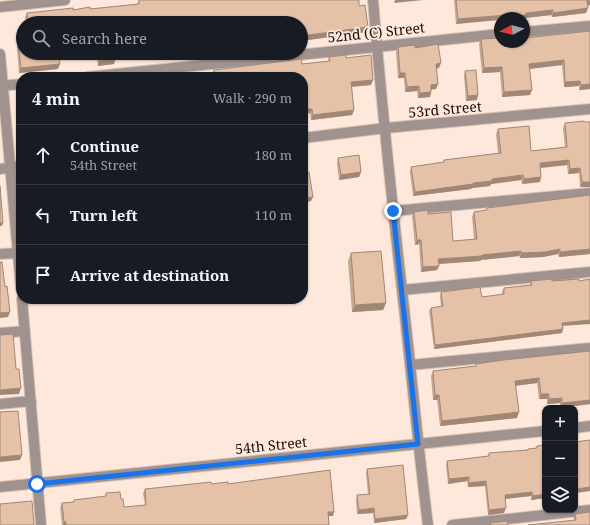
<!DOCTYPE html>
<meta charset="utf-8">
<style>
:root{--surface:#171b24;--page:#20242c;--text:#f1f3f6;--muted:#9ea1a6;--line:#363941}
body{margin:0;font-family:"Noto Serif",serif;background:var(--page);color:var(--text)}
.controls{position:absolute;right:12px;bottom:12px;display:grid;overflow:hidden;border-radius:8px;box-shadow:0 1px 3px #0004}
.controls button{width:36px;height:36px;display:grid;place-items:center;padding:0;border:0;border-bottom:1px solid var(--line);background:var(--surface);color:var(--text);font:20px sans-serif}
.compass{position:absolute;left:494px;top:12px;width:36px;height:36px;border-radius:50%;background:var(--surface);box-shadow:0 1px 3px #0004;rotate:263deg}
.stop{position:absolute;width:12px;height:12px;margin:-9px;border:3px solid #1a73e8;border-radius:50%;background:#fff}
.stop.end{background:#1a73e8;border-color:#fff;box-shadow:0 1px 4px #0008}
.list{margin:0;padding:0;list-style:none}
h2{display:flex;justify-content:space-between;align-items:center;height:52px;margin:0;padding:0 16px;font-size:17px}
h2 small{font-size:13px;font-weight:400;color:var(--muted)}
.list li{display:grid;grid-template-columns:26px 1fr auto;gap:12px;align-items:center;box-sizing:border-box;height:60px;padding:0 16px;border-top:1px solid var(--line)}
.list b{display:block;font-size:15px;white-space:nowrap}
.list p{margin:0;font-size:13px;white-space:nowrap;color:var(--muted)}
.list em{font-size:13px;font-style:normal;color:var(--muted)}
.icon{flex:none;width:22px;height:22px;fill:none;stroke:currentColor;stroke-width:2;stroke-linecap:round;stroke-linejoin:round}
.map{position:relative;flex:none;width:590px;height:525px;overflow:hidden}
.search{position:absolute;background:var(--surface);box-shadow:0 1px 3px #0004;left:16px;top:16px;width:292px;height:44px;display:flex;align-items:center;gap:10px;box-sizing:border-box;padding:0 14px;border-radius:22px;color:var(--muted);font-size:15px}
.panel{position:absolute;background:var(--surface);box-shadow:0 1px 3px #0004;left:16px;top:72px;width:292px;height:232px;border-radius:16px}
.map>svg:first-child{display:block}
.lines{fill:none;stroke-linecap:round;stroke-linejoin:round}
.minor-casing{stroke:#d8c5ba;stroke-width:12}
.minor{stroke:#9f928f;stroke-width:10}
.wall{fill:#c5a690}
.shaded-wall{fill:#a08776}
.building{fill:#e5c1a8;stroke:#a08776}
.route{stroke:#1a73e8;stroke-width:5}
.labels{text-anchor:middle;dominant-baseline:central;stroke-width:3.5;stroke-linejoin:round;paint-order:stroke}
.street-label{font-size:14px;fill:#180f0a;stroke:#fde8db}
</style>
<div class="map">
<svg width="590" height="525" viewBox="0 0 590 525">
<rect width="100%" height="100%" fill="#fde8db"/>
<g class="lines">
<g class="minor-casing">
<path id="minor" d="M 373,0 C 381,97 391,193 402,290 C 411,368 418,447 428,525
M 0,7 L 65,0
M 524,32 L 590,26
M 0,54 L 21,288
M 87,77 L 500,34
M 0,86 L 21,84
M 303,138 L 386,128 L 590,109
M 0,169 L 21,166
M 393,211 L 590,193
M 0,254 L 18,253
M 402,290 L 590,272
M 22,299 L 41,525
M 0,333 L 25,331
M 410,365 L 590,348
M 0,404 L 31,401
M 575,428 L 590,426
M 0,487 L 545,431
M 452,525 L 590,510"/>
</g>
<use href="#minor" class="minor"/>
</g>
<path class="wall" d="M 139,0 L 359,6 L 366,32 L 301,41 L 301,23 L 26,23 L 25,17 L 27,13 L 90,9 L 137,4 Z
M 454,0 L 590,0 L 590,5 L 587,6 L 588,8 L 586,13 L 552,17 L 551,15 L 525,18 L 524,20 L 524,18 L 500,18 L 456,24 Z
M 590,31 L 590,89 L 579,90 L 579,86 L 564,87 L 562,65 L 530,69 L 530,95 L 502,97 L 500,72 L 482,73 L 479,44 L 481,39 L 500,42 Z
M 18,43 L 58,69 L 19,73 L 17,48 Z
M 398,47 L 415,48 L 439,68 L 436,69 L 438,84 L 436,89 L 431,89 L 431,92 L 430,97 L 418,98 L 417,91 L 405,92 L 404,78 L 398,78 L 396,52 Z
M 96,53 L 127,53 L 126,58 L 115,59 L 114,64 L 98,66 Z
M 329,57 L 346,58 L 371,85 L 351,87 L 354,110 L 352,115 L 311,120 L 310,113 L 303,114 L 303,77 L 212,77 L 212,74 L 214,70 L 302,64 L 328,61 Z
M 465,71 L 477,100 L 466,101 L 464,76 Z
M 565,123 L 590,187 L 580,187 L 579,173 L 568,174 L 567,165 L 541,168 L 540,182 L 522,184 L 521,180 L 491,184 L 490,186 L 472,188 L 471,189 L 413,196 L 410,172 L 411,167 L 443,162 L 444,160 L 498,153 L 496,134 L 498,129 L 531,151 L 565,147 L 563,128 Z
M 338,158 L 361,172 L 359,177 L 339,180 L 337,163 Z
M 590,195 L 590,254 L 559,257 L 558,254 L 543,257 L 520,258 L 519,256 L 481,260 L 480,261 L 439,264 L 439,266 L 437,270 L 421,272 L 419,244 L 415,245 L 412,216 L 414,212 L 428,214 L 453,241 L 474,239 L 472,217 L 474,212 L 486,210 L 487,208 Z
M 351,253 L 386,303 L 383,310 L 352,312 L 348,261 Z
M 531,281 L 563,326 L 563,329 L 562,333 L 434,349 L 429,311 L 431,308 L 441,307 L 440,296 L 441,292 L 482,297 L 503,295 L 502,292 L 504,288 L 530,285 Z
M 590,351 L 590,404 L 560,408 L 560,403 L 547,404 L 547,399 L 539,399 L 537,383 L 515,386 L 517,418 L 440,426 L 437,400 L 433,400 L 431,376 L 433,371 L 475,367 L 476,364 Z
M 537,446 L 545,498 L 531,500 L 531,496 L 505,499 L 504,513 L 488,515 L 485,486 L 468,487 L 467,481 L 448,484 L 446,465 L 447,461 L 488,456 L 489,453 L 527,450 L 528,449 L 536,448 Z
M 367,469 L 408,515 L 406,519 L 374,523 L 373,513 L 357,514 L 356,500 L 357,495 L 368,494 L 366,473 Z
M 211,484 L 228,484 L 333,516 L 329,516 L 329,525 L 62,525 L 60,507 L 62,503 L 73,502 L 74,500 L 105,497 L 106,493 L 121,499 L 124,507 L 145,505 L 143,493 L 145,489 Z
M 575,514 L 590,525 L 574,520 L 573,518 Z"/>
<path class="shaded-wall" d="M 395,0 L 423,0 L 394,3 Z
M 587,1 L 590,1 L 590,5 L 585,6 Z
M 588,8 L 586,13 L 552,17 L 553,13 Z
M 553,10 L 551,15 L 525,18 L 524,20 L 524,18 L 519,18 L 520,16 L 526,13 Z
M 507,15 L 506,18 L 500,18 L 500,20 L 456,24 L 458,19 Z
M 152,19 L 151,23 L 129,23 Z
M 368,27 L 366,32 L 301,41 L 301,36 Z
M 127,53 L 126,58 L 113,59 L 115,54 Z
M 157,53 L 172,53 L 156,55 Z
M 115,60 L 114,64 L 98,66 L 99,61 Z
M 564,60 L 562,65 L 528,69 L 529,64 Z
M 441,63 L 439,68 L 434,69 L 436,64 Z
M 60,64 L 58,69 L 19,73 L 21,68 Z
M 502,67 L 500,72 L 482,73 L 484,68 Z
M 400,73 L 405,73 L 404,78 L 398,78 Z
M 373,80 L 371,85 L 349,87 L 351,82 Z
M 580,81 L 579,86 L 564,87 L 565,82 Z
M 438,84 L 436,89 L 429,90 L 431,85 Z
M 590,84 L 590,89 L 579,90 L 581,85 Z
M 419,86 L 417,91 L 405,92 L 407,87 Z
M 532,90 L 530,95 L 502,97 L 504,92 Z
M 431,92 L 430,97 L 418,98 L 420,93 Z
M 478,95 L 477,100 L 466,101 L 468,96 Z
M 303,109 L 312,109 L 310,113 L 303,114 Z
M 354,110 L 352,115 L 311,120 L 313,115 Z
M 569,160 L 567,165 L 538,168 L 540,163 Z
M 580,168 L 579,173 L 568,174 L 570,169 Z
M 361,172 L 359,177 L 339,180 L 341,175 Z
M 523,175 L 521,180 L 491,184 L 490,186 L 472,188 L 471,189 L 413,196 L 415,192 L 473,183 L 492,179 Z
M 541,177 L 540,182 L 522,184 L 524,179 Z
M 582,182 L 590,182 L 590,187 L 580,187 Z
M 313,197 L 311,201 L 303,203 L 303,198 Z
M 0,223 L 3,223 L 2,226 L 0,226 Z
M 417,240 L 421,240 L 419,244 L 415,245 Z
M 560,249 L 558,254 L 543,257 L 520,258 L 521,253 Z
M 590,249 L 590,254 L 559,257 L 560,252 Z
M 521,251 L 519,256 L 481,260 L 480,261 L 437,264 L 438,259 Z
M 439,266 L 437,270 L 421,272 L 423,267 Z
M 386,303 L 383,310 L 352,312 L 355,305 Z
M 10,312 L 8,317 L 0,318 L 0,313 Z
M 590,320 L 590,324 L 561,326 L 562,323 Z
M 563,329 L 562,333 L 434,349 L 435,345 Z
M 539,378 L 537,383 L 513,386 L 515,381 Z
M 21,388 L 19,394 L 0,395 L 0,390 Z
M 541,394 L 549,394 L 547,399 L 539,399 Z
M 435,395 L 439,395 L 437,400 L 433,400 Z
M 562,398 L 560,403 L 547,404 L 549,399 Z
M 590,400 L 590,404 L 560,408 L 562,403 Z
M 519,412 L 517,418 L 440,426 L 442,421 Z
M 22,455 L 20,460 L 0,462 L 0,457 Z
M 469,477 L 467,481 L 448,484 L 449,479 Z
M 486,481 L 485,486 L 468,487 L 469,483 Z
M 590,487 L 590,491 L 576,493 L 577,489 Z
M 532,492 L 531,496 L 503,499 L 505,495 Z
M 578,493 L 576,498 L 575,498 L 575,494 Z
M 545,494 L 545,498 L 531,500 L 533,496 Z
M 374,508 L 373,513 L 357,514 L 359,510 Z
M 506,508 L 504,513 L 488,515 L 489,510 Z
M 328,512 L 334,512 L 333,516 L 327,516 Z
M 408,515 L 406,519 L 374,523 L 375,519 Z
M 64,522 L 66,522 L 65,525 L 63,525 Z"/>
<path class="building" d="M 139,0 L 359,0 L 359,6 L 365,5 L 368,27 L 301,36 L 301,23 L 153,23 L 152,19 L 129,23 L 28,23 L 27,13 L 73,8 L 73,10 L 90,7 L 90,9 L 139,4 Z
M 456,0 L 590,0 L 590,1 L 587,1 L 588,8 L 553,13 L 553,10 L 526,13 L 526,15 L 520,16 L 520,18 L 507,18 L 507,15 L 458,19 Z
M 590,31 L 590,84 L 581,85 L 580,81 L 565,82 L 564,60 L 529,64 L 532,90 L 504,92 L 502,67 L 484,68 L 481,39 L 500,38 L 500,42 L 524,42 L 524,38 Z
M 18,43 L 23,43 L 23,53 L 58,53 L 60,64 L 21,68 Z
M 438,44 L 441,63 L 436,64 L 438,84 L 431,85 L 431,92 L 420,93 L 419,86 L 407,87 L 405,73 L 400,73 L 398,47 L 415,45 L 415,48 Z
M 99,53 L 126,53 L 115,54 L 115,60 L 99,61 Z
M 346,55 L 346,58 L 371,55 L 373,80 L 351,82 L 354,110 L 313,115 L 312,109 L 303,109 L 303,77 L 214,77 L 214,70 L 301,59 L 302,64 L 330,61 L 329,57 Z
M 476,70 L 478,95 L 468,96 L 465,71 Z
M 179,73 L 179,77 L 143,77 L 143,76 Z
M 584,121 L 585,122 L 590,122 L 590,182 L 582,182 L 580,168 L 570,169 L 569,160 L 540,163 L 541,177 L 524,179 L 523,175 L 492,179 L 492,181 L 473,183 L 473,184 L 415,192 L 411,167 L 444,162 L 444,160 L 501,153 L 498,129 L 529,126 L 531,151 L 567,147 L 565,123 Z
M 359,155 L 361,172 L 341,175 L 338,158 Z
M 303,172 L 309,172 L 313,197 L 303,198 Z
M 0,186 L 3,223 L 0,223 Z
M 590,195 L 590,249 L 560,252 L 560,249 L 545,252 L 521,253 L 521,251 L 482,255 L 482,256 L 438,259 L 439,266 L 423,267 L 421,240 L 417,240 L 414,212 L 428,210 L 428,214 L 451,212 L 453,241 L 477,239 L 474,212 L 487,210 L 487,208 Z
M 381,251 L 386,303 L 355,305 L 351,253 Z
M 0,262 L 2,262 L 5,287 L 7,286 L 10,312 L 0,313 Z
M 552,279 L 552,281 L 579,279 L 579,281 L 590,279 L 590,320 L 562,323 L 563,329 L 435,345 L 431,308 L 443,306 L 441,292 L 480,287 L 482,297 L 504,294 L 504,288 L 532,285 L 531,281 Z
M 13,334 L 16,369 L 19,369 L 21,388 L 0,390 L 0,335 Z
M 590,351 L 590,400 L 562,403 L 562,398 L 549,399 L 549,394 L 541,394 L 539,378 L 515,381 L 519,412 L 442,421 L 439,395 L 435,395 L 433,371 L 476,366 L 476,364 L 503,360 Z
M 18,411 L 22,455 L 0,457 L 0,412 Z
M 590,440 L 590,487 L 577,489 L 578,493 L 575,494 L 575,442 Z
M 545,445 L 545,494 L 533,496 L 532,492 L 505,495 L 506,508 L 489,510 L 486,481 L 469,483 L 469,477 L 449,479 L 447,461 L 489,456 L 489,453 L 528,450 L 528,449 L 537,448 L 537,446 Z
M 403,465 L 408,515 L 375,519 L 374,508 L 359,510 L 357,495 L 370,494 L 367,469 Z
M 330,470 L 334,512 L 328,512 L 329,525 L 66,525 L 66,522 L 64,522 L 62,503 L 74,502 L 74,500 L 106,496 L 106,493 L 120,492 L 121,499 L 123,499 L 124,507 L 146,505 L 145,489 L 211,482 L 211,484 L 228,482 L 228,484 Z
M 32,501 L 34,525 L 0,525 L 0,504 Z
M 590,512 L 590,525 L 528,525 L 576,520 L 575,514 Z
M 507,521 L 508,525 L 490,525 L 491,523 Z"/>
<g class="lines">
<path class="route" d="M 37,484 L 418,444 L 393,211"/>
</g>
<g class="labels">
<g class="street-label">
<text transform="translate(376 32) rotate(-6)">52nd (C) Street</text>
<text transform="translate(445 109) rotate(-5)">53rd Street</text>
<text transform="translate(271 445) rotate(-6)">54th Street</text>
</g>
</g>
</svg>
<div class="controls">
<button>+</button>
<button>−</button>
<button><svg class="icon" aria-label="layers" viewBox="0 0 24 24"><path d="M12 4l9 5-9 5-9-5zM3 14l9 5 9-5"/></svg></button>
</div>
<svg class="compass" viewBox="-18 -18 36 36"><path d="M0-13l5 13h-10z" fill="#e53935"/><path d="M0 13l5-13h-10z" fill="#9ea1a6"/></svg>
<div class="stop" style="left:37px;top:484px"></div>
<div class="stop end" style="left:393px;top:211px"></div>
<div class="search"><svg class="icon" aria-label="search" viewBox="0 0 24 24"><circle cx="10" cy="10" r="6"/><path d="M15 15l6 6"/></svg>Search here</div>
<section class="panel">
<h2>4 min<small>Walk · 290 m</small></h2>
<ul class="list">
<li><svg class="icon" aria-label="ahead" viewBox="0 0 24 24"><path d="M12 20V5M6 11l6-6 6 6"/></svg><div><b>Continue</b><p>54th Street</p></div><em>180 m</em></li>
<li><svg class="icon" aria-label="left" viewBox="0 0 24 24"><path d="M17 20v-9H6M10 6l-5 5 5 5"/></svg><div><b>Turn left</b></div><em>110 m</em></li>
<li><svg class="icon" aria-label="arrive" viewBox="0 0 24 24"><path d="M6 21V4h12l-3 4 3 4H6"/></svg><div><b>Arrive at destination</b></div></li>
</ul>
</section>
</div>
